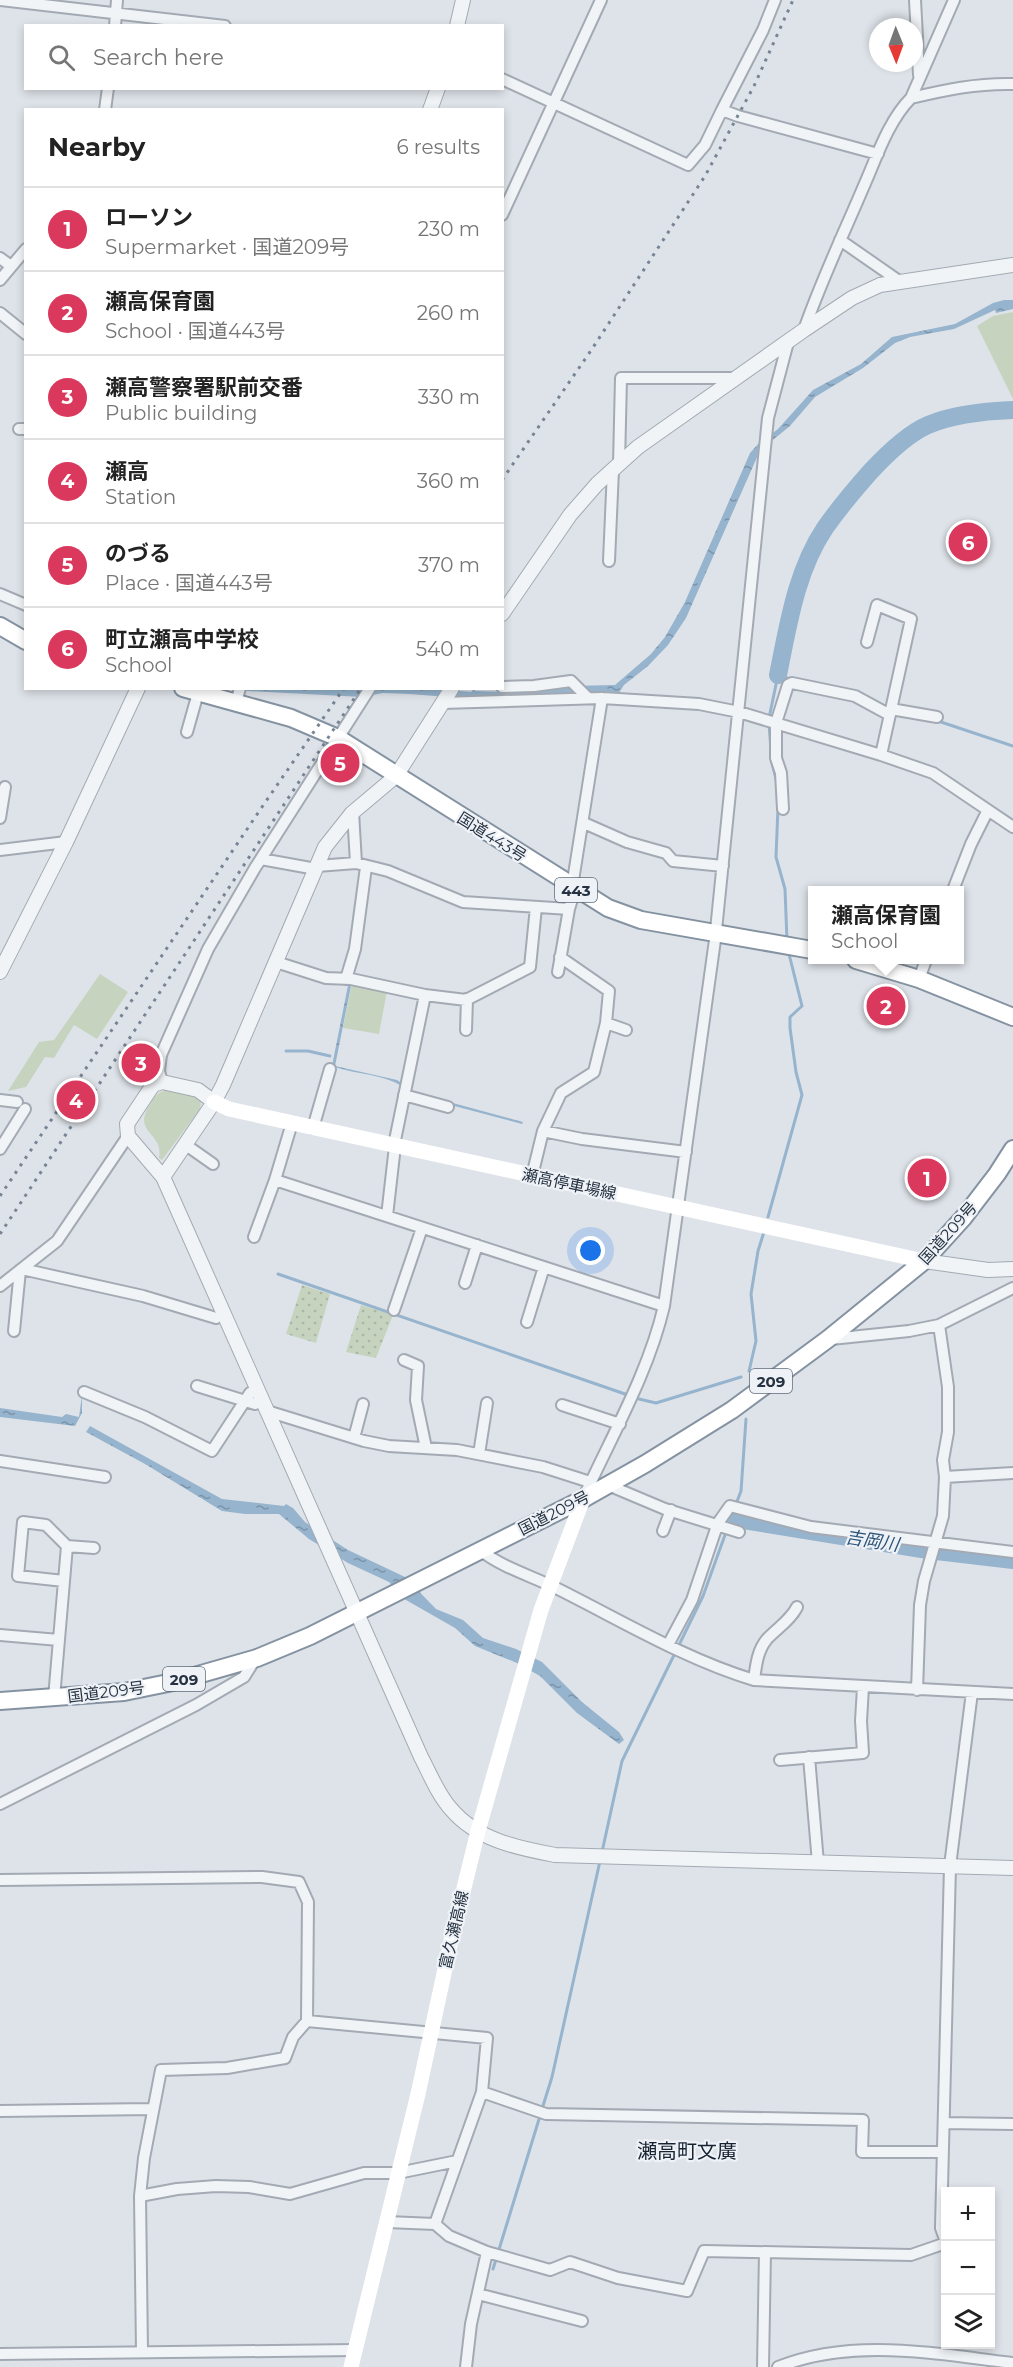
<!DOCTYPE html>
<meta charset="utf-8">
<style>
:root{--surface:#fff;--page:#f2f2f2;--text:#222;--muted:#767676;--line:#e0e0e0;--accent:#da385c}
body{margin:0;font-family:Montserrat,"Noto Sans JP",sans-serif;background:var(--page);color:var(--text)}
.controls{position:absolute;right:18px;bottom:18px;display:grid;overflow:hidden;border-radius:0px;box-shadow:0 3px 9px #0003}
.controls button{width:54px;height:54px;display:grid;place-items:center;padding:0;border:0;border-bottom:2px solid var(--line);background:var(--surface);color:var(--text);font:30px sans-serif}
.compass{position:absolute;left:869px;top:18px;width:54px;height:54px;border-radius:50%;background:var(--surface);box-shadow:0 3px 9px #0003;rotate:179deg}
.you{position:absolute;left:591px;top:1251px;width:21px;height:21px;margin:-15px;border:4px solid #fff;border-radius:50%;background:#1a73e8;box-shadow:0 0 0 9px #1a73e833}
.badge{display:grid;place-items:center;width:39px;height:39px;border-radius:50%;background:var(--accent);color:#fff;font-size:20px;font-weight:700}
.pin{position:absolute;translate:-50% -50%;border:3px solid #fff;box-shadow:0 2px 6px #0006}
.popup{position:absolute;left:808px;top:886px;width:156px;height:78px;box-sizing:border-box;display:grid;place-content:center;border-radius:0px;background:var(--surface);filter:drop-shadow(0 2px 4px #0005);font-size:20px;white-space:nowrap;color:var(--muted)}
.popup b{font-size:22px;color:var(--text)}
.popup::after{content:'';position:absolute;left:50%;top:100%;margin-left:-12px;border:12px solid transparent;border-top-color:var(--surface)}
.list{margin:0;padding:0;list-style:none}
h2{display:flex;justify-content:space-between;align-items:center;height:78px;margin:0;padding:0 24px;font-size:26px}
h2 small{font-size:20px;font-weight:400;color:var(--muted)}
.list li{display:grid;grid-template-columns:39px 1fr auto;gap:18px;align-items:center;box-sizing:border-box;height:84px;padding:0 24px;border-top:2px solid var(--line)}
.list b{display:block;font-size:22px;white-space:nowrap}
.list p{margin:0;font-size:20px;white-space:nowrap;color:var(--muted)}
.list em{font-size:20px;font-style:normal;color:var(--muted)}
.icon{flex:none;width:33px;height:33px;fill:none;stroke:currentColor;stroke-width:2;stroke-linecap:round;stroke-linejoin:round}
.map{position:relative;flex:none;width:1013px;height:2367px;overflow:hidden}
.search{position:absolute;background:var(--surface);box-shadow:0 3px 9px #0003;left:24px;top:24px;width:480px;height:66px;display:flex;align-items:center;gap:15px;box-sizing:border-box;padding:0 21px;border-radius:0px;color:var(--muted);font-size:22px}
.panel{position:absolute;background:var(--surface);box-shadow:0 3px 9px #0003;left:24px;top:108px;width:480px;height:582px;border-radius:0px}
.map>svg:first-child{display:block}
.grass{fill:url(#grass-dots)}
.park{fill:#c6d4bf}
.water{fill:url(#water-ripples)}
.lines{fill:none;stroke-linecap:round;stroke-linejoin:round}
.stream{stroke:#96b4cd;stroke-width:3}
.river{stroke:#96b4cd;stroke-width:18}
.minor-casing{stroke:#a3aab3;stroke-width:14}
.tertiary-casing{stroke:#a3aab3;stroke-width:16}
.trunk-casing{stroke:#8492a1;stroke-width:20}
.minor{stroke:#f1f4f7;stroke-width:10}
.tertiary{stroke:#f1f4f7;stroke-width:14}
.secondary{stroke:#fff;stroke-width:15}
.trunk{stroke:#fff;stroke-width:16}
.rail{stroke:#768494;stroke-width:3;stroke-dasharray:3 6;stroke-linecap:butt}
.labels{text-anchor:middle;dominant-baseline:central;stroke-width:4.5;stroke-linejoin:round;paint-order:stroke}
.shield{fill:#eef2f7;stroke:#626c78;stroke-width:1.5}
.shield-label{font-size:15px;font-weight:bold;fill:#263241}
.street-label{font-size:16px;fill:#263241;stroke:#eef2f7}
.water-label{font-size:18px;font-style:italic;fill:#2d5479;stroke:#eef2f7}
.quarter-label{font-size:20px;fill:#182332;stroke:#eef2f7}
</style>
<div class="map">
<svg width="1013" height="2367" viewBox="0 0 1013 2367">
<defs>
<pattern id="grass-dots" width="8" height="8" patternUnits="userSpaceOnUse" patternTransform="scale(1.5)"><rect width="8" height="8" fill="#c6d4bf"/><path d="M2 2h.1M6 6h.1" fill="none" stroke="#aab6a5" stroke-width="1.8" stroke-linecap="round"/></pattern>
<pattern id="water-ripples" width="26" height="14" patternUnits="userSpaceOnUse" patternTransform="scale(1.5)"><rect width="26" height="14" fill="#96b4cd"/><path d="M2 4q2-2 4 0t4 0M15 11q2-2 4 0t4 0" fill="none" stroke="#7a93a8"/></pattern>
</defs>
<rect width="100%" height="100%" fill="#dee3e9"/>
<path class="grass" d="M 302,1285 L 330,1294 L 316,1343 L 286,1334 Z
M 361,1305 L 393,1315 L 376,1358 L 346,1352 Z"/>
<path class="park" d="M 1013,312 L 1013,399 L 977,326 L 993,316 Z
M 100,974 L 128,992 L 97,1039 L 74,1025 L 54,1058 L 45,1057 L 26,1087 L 8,1091 L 39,1042 L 54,1040 Z
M 352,983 L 387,991 L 379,1034 L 343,1028 Z
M 165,1090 L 194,1095 L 201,1103 L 200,1109 L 162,1160 L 159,1158 C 164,1131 130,1134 151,1103 C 155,1096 158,1093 165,1090 Z"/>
<path class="water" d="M 1004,300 L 1013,300 L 1013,309 L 996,313 L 995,310 L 954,329 L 910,337 L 895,343 L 863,368 L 815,397 L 790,426 L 763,448 L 758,455 L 686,618 L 668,645 L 648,666 L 624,685 L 619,693 L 462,698 L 409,694 L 383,693 L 362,697 L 248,691 L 234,689 L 425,688 L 471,692 L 475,688 L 475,691 C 506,693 536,691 567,688 L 568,686 L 615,685 L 651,654 L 665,637 L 685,602 L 750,453 L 759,443 L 778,429 L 813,390 L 861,364 L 892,337 L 955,324 L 993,303 Z
M 363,910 L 366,911 L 335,1066 L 397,1080 L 416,1093 L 523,1122 L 522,1124 L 413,1095 C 392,1073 359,1076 332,1066 Z
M 82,1395 L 82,1413 L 75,1426 L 0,1417 L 0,1408 L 62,1417 L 66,1414 L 79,1417 Z
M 90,1426 L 222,1499 L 284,1506 L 286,1504 L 293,1508 L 305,1522 L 348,1550 L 405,1577 L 436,1609 L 463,1620 L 483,1638 L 516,1649 L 542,1662 L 582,1702 L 619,1732 L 624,1740 L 619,1744 L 577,1713 L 540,1676 L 517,1663 L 475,1646 L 455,1628 L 406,1600 L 389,1582 L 348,1563 L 309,1539 L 279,1514 L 245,1514 L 222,1511 L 145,1464 L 86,1432 Z"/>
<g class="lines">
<path class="stream" d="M 769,718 L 778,675 L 790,679
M 938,721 L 1013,746
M 769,724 L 772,763 L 777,783
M 778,807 L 776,857 L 785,889 L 787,941
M 286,1051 L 308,1051 L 330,1056
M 768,1217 L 802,1095 L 796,1072 L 790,1028 L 790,1017 L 802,1006 L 788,950
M 278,1274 L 625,1394
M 749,1371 L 756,1341 L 751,1294 L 758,1251 L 764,1232
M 639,1399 L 656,1403 L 741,1377
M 736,1504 L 741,1491 L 746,1419
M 602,1852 L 622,1761 L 703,1596 L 734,1510
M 542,2109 L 552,2077 L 600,1861
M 493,2269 L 540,2116"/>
<path class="river" d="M 778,675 C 788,626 796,571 825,528 C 839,508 855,489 871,471 C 886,455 907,434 928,425 C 954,414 985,411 1013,410
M 731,1518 L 928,1550 L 1013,1560"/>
<g class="minor-casing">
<path id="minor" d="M 0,0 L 225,26
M 915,0 L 919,75
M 115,26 L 117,0
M 502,79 L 688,165 L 705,145 L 722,110 L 738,116 L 878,154
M 911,98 C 945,90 977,83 1013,84
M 105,110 L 108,88
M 722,110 L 763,30 L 775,0
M 502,215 L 601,0
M 840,240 L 899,281
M 0,258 L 11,266
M 0,280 L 26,249
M 0,313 L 26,334
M 804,330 C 821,281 843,235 863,188 C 876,159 888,121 911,98 L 954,0
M 19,429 L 26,429
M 619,464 L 621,378 L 736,378
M 609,561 L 613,470
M 0,594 L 26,605
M 867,642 L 877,605 L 911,619 L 881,755
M 502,687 L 534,686 L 571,681 L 588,698
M 236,703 L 240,688
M 442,703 L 602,698 L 699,704 L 739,712 L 881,755 L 933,773 L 1013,827
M 891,709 L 937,717
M 187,732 L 198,693
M 783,809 L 781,773 L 776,758 L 776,723 L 788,685 L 792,683 L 855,696 L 890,715
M 353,812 L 356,863
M 0,818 L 5,787
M 584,823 L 627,842 L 666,853 L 673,861 L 723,866
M 0,850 L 66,842
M 261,859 L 316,869
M 317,866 L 356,863 L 388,871 L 463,902 L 569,909
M 572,887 L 602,698
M 953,890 L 971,844 L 988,810
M 560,957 L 609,991 L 606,1023 L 626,1030
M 276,962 L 326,978 L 351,979 L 425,995 L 466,1000 L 530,967 L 536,907
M 558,972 L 569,909 L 575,889
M 346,979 L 355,949 L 366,867
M 919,979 L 926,960
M 466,1030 L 467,999
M 162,1082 L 159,1071 L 161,1055 L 208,949 L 255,868 L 370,688
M 404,1095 L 448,1107
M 0,1100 L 17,1102
M 313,1128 L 330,1069
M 543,1131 L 582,1139 L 686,1152
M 186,1145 L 213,1164
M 394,1145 L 425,995
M 0,1149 L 25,1109
M 532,1176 L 543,1131 L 561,1093 L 594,1072 L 606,1023
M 275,1180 L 664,1306
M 387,1216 L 395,1146
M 254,1237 L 275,1180 L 292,1123
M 22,1269 L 143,1296 L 216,1318
M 465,1283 L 477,1245
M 0,1286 L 57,1241 L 128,1136
M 394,1310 L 422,1228
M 527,1322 L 544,1267
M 14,1331 L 20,1270
M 831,1339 L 909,1331 L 939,1325 L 1013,1288
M 404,1360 L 418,1366 L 416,1400 L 426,1448
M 197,1386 L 255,1404
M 84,1392 L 145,1417 L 212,1451 L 250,1393
M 562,1405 L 620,1424
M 267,1411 L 364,1441 L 389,1446 L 457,1450 L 543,1467 L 590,1482
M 354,1438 L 363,1404
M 479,1454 L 487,1403
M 0,1461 L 105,1477
M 945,1477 L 1013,1473
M 608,1485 L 665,1509 L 739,1532
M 583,1499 C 612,1435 648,1374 664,1306 L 715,940 L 768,418 L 788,342
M 663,1531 L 671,1510
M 480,1550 C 503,1568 532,1576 558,1589 C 622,1621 685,1659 754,1680 L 1013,1694
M 64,1581 L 18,1576 L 23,1522 L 46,1525 L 67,1546
M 0,1635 L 59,1640
M 668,1645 L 692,1600 L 718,1523 L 730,1506 L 811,1527 L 1013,1552
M 754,1680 C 756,1666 757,1651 767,1639 C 777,1628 790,1621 797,1607
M 917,1690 L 920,1605 L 924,1581 L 943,1516 L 945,1477 L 943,1460 L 948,1432 L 948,1387 L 939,1325
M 54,1698 L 67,1546 L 94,1548
M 809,1757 L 818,1863
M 780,1760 L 863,1753 L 861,1721 L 863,1687
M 0,1804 L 196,1705 L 244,1677 L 256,1658
M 0,1880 L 262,1877 L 299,1882 L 308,1902 L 307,2021 L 293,2037 L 285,2058 L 227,2068 L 161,2070 L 144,2158 L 140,2196 L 142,2352
M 307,2021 L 487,2038 L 482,2092 L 546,2114 L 863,2120 L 862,2152 L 942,2152
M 0,2111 L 152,2109
M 944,2123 L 1013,2124
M 140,2196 L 177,2189 L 216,2186 L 249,2187 L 290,2194 L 364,2173 L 398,2173 L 457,2161
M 387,2222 L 435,2224 L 449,2236 L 487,2252 L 550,2270 L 570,2262 L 618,2278 L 687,2291 L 704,2251 L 911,2255 L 946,2243
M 435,2224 L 482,2092
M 946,2242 L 941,2228 L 950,1866 L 972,1692
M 478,2294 L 582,2321
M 0,2354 L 355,2350
M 466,2367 L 471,2324 L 487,2252
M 763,2367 L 765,2252
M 778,2367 C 854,2337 935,2354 1013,2363"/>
</g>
<g class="tertiary-casing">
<path id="tertiary" d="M 457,26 L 463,0
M 430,110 L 438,88
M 502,614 L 570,515 L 597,484 L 638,447 L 804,330 L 852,298 L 880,285 L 1013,265
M 0,972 L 66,842 L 138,688
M 214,1102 L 198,1090 L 162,1082 L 153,1085 L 127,1124 L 128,1136 L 163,1177 L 421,1757 C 430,1774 438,1795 451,1809 C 477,1840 518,1848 555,1855 L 1013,1868
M 163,1177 L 214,1102 L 223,1085 L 325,847 L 352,813 L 396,776 L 452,688
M 924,1261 L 988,1270 L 1013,1269"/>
</g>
<g class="trunk-casing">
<path id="trunk" d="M 0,626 L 26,641
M 183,688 L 291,718 L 338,738 L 608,908 L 641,920 L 812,950
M 856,960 L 919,979 L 1013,1017
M 0,1701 L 124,1692 L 173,1682 L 257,1658 L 310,1636 L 583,1499 L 645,1464 L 732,1410 L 828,1339 L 924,1261 L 964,1217 L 997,1174 L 1013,1149"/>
</g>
<use href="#minor" class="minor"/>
<use href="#tertiary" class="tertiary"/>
<path class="secondary" d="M 214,1102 L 229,1109 L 924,1261
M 351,2367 L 418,2094 L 451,1941 L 478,1831 L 541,1610 L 583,1499"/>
<use href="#trunk" class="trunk"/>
<path class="rail" d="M 502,480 L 592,349 L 705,176 L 754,86 L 793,0
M 0,1196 L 262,807 L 344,688
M 0,1234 L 361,688"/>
</g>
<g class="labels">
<g class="shield">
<rect x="555" y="878" width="42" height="24" rx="4.5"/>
<rect x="750" y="1369" width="42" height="24" rx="4.5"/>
<rect x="163" y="1667" width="42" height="24" rx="4.5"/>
</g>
<g class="shield-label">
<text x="576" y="890">443</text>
<text x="771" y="1381">209</text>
<text x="184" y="1679">209</text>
</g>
<g class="street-label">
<text transform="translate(492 837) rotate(32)">国道443号</text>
<text transform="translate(569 1184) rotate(12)">瀬高停車場線</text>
<text transform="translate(948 1233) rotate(-48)">国道209号</text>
<text transform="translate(554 1513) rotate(-27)">国道209号</text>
<text transform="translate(106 1692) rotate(-7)">国道209号</text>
<text transform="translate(454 1930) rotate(-77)">富久瀬高線</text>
</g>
<g class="water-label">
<text transform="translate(872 1541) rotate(9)">吉岡川</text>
</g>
<g class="quarter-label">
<text x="687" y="2151">瀬高町文廣</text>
</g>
</g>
</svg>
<div class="controls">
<button>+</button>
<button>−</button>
<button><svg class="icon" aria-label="layers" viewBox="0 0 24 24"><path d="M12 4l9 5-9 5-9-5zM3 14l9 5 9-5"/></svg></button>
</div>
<svg class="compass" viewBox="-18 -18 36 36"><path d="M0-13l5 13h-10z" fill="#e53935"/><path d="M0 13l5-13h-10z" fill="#767676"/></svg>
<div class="you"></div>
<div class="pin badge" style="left:927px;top:1178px">1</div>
<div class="pin badge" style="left:886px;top:1006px">2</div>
<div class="popup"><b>瀬高保育園</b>School</div>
<div class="pin badge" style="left:141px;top:1063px">3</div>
<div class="pin badge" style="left:76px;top:1100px">4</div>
<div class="pin badge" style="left:340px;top:763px">5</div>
<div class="pin badge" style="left:968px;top:542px">6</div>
<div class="search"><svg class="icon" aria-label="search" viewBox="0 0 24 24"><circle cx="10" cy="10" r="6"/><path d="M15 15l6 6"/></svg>Search here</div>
<section class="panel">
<h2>Nearby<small>6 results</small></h2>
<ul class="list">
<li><span class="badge">1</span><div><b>ローソン</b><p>Supermarket · 国道209号</p></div><em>230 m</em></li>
<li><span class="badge">2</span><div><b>瀬高保育園</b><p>School · 国道443号</p></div><em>260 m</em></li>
<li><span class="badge">3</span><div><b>瀬高警察署駅前交番</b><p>Public building</p></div><em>330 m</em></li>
<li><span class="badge">4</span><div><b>瀬高</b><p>Station</p></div><em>360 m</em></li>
<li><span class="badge">5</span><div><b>のづる</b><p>Place · 国道443号</p></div><em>370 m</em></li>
<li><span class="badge">6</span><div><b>町立瀬高中学校</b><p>School</p></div><em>540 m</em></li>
</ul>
</section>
</div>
